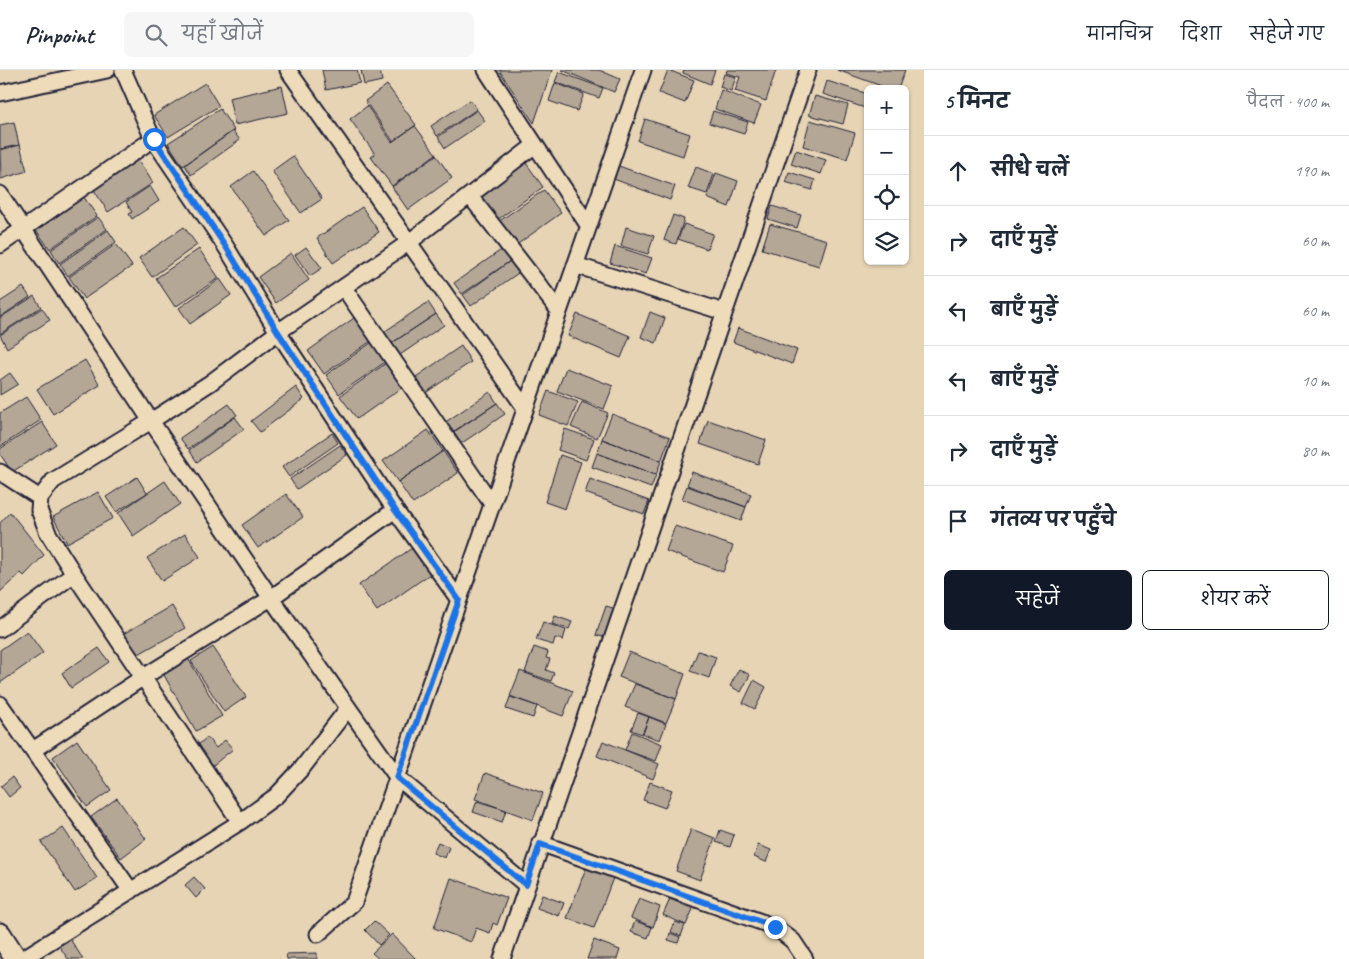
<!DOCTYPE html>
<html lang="hi">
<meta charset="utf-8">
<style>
:root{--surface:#fff;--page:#f6f6f7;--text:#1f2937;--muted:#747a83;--line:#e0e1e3;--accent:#111827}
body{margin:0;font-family:Caveat,"Playpen Sans Deva",sans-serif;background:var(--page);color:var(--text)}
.controls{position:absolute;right:15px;top:15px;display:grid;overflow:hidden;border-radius:8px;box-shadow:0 1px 4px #0004}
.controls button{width:45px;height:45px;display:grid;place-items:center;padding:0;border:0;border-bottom:1px solid var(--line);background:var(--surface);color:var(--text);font:25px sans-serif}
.stop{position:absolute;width:15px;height:15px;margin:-11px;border:4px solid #1a73e8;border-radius:50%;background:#fff}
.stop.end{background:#1a73e8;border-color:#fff;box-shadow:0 1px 5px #0008}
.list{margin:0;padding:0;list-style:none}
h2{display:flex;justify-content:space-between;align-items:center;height:65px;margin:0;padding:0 20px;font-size:21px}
h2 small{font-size:16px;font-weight:400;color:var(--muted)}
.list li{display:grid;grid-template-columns:32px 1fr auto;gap:15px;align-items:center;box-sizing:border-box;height:70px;padding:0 20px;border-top:1px solid var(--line)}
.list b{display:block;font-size:19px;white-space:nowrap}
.list em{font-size:16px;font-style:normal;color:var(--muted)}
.actions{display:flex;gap:10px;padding:15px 20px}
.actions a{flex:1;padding:11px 0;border:1px solid var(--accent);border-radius:8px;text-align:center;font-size:18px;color:var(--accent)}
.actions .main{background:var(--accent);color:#fff}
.icon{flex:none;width:28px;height:28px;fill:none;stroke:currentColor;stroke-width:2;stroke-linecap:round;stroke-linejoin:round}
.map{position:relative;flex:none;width:924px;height:889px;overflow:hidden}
header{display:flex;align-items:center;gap:30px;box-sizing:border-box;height:70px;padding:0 25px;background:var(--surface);border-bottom:1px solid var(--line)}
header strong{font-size:24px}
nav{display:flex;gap:28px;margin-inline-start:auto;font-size:18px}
.search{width:350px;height:45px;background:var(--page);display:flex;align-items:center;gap:12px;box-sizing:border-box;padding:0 18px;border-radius:8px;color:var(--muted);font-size:19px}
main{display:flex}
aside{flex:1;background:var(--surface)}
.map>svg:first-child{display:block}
.building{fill:#b5a796;stroke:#22223b}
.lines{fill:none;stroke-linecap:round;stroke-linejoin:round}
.street-casing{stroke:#22223b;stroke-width:19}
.secondary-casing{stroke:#22223b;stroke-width:25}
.street{stroke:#eedbb9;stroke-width:15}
.secondary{stroke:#eedbb9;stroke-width:21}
.route{stroke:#1a73e8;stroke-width:6}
</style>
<header>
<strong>Pinpoint</strong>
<div class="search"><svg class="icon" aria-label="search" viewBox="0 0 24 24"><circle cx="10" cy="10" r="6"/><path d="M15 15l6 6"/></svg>यहाँ खोजें</div>
<nav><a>मानचित्र</a><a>दिशा</a><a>सहेजे गए</a></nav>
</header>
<main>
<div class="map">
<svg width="924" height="889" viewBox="0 0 924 889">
<rect width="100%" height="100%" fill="#e6d4b4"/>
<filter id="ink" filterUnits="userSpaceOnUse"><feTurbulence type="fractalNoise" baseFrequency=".02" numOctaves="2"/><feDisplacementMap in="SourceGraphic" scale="10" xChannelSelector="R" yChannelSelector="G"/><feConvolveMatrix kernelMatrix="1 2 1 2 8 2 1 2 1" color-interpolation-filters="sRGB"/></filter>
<g filter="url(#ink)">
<path class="building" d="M 322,0 L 357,0 L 360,13 L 326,20 Z
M 361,0 L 380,0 L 382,11 L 364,15 Z
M 499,0 L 552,0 L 534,53 Z
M 562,0 L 599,0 L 620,9 L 614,22 Z
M 668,0 L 694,10 L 685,33 L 659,23 Z
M 684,0 L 715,0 L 710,14 L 683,3 Z
M 727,0 L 776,0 L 766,31 L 735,21 L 740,7 L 726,3 Z
M 837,0 L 905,0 L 898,19 L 890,19 Z
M 559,2 L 603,18 L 599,28 L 555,12 Z
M 724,4 L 736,7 L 731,21 L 720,17 Z
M 827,11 L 868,24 L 868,39 L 823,24 Z
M 205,13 L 219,36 L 168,67 L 154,45 Z
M 555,13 L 584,24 L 577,41 L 549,31 Z
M 387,15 L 416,55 L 393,71 L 365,31 Z
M 282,16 L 288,43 L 235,55 L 229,28 Z
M 721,20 L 761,35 L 754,53 L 715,39 Z
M 815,26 L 848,35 L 843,54 L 809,45 Z
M 470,30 L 477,39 L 437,66 L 431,56 Z
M 367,36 L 392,72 L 415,56 L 436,84 L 392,116 L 371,87 L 375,84 L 350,49 Z
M 220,39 L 234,60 L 183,96 L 168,73 Z
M 477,40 L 485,51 L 445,78 L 438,67 Z
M 713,41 L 748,52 L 744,64 L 709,53 Z
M 645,49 L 690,64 L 683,86 L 638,71 Z
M 810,50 L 855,63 L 847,89 L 803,76 Z
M 14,52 L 19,75 L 0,79 L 0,55 Z
M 233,61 L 240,70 L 191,105 L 185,95 Z
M 20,75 L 27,101 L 1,109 L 0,80 Z
M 796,80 L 826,90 L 821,104 L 791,94 Z
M 436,85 L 452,108 L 408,140 L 392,117 Z
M 293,86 L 322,129 L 301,143 L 272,101 Z
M 137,88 L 153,113 L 108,142 L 92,117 Z
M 526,93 L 543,117 L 497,150 L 480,126 Z
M 616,95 L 675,116 L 670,130 L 611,108 Z
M 696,97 L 714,104 L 707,124 L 688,118 Z
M 253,101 L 289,150 L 266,166 L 231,117 Z
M 789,102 L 815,110 L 812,120 L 785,112 Z
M 716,103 L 738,111 L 729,137 L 707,128 Z
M 150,116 L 159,131 L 132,149 L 129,144 L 132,142 L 126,132 Z
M 544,120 L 561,143 L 515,176 L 498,152 Z
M 81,123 L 97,146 L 50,179 L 33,156 Z
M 772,136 L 801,145 L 797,158 L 768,149 Z
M 362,137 L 379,162 L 333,193 L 317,168 Z
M 673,145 L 684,149 L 676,174 L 664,170 Z
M 98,147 L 107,159 L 59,193 L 51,180 Z
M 684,154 L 713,164 L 707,179 L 678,169 Z
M 770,154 L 827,170 L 819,196 L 762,179 Z
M 184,157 L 197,175 L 152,207 L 139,188 Z
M 626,157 L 654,166 L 648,184 L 621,176 Z
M 108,160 L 116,172 L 68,206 L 60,194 Z
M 116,174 L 132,196 L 84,229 L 69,207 Z
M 615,176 L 652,188 L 646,204 L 610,193 Z
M 306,177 L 322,198 L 310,206 L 295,185 Z
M 504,178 L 513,189 L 462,224 L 454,213 Z
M 199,179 L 219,208 L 175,237 L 156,208 Z
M 291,183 L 309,210 L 276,233 L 258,207 Z
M 513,189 L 521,201 L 471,236 L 463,225 Z
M 220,209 L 231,225 L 190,254 L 179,238 Z
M 23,217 L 30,227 L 0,247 L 0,232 Z
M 34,226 L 41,237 L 0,264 L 0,248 Z
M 428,232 L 436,244 L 389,275 L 381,264 Z
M 42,238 L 50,250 L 7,278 L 0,265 Z
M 650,242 L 665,248 L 656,273 L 641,267 Z
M 436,244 L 444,255 L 397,287 L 389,275 Z
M 577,244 L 630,266 L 621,288 L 568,266 Z
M 354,248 L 371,271 L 324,304 L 308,281 Z
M 738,258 L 797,280 L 792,294 L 733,272 Z
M 375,270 L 388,290 L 339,324 L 326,305 Z
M 461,276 L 471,292 L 421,326 L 410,311 Z
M 85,290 L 100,315 L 53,344 L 37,319 Z
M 389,291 L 406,315 L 357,349 L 340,326 Z
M 566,298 L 613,316 L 604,339 L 557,321 Z
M 10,303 L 18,314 L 0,325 L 0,310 Z
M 296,317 L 304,329 L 260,362 L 251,351 Z
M 548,321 L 578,332 L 568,356 L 539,345 Z
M 490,322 L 497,333 L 448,365 L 441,355 Z
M 26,327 L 41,350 L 0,377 L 0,343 Z
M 582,332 L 608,343 L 597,368 L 571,357 Z
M 497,333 L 505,344 L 456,377 L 448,366 Z
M 229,334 L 237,345 L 188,379 L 180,368 Z
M 612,344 L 670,367 L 661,391 L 602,369 Z
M 235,347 L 244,359 L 197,392 L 189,380 Z
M 708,350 L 766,370 L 758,394 L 700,374 Z
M 42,352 L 56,374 L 12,402 L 0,384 L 0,379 Z
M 565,359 L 594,369 L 586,390 L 558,380 Z
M 428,360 L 443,381 L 398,412 L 383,391 Z
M 332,363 L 338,373 L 289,407 L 282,397 Z
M 602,369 L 661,391 L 656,405 L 597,383 Z
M 340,375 L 347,385 L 297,419 L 290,409 Z
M 443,381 L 458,403 L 413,434 L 398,412 Z
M 597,383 L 656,405 L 651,418 L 592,397 Z
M 560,385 L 581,392 L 565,439 L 545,432 Z
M 692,402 L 751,424 L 746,437 L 687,415 Z
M 137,407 L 147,423 L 116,442 L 106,427 Z
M 590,409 L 649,431 L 644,444 L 585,423 Z
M 165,411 L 180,434 L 133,466 L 118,443 Z
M 687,416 L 746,437 L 741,451 L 682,429 Z
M 98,422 L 113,448 L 67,473 L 53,447 Z
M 286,424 L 303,447 L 258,478 L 242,455 Z
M 10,442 L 44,485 L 24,506 L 21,503 L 0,522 L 0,453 Z
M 675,456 L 733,476 L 723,502 L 666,481 Z
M 185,464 L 200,487 L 162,511 L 147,488 Z
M 412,478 L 430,504 L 377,541 L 359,515 Z
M 172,536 L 185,558 L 135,586 L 123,564 Z
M 606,536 L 616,539 L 606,568 L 596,565 Z
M 555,546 L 572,552 L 569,559 L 552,554 Z
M 543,552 L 566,560 L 563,570 L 555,568 L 553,575 L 536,570 Z
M 27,561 L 43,583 L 0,613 L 0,580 Z
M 213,577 L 246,627 L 224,642 L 191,591 Z
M 534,577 L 548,582 L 546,588 L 550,589 L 546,600 L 554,603 L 551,611 L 525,602 Z
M 99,578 L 109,592 L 71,618 L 62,603 Z
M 698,581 L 716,587 L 709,608 L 690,601 Z
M 629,582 L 685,604 L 676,629 L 619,607 Z
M 186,585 L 222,646 L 196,661 L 161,600 Z
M 739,599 L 750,605 L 741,622 L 730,616 Z
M 520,601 L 573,621 L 563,646 L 510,626 Z
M 754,610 L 766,617 L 755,639 L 743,633 Z
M 635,614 L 676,629 L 666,653 L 625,637 Z
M 510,627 L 537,636 L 533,648 L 506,639 Z
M 638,643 L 649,647 L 642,664 L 631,660 Z
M 649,647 L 666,654 L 660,670 L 643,664 Z
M 632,662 L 662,674 L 656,691 L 625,680 Z
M 207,667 L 216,678 L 225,670 L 233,679 L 212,696 L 196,677 Z
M 77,670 L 111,720 L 87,737 L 53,687 Z
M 603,671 L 659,694 L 653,709 L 597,686 Z
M 485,703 L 543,723 L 533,750 L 475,729 Z
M 12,707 L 20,718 L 9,727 L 1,716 Z
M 650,712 L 672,720 L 665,738 L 643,730 Z
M 117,728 L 146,769 L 121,788 L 91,747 Z
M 477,731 L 506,740 L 502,752 L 473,742 Z
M 63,758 L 97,808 L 75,822 L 41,772 Z
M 691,759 L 715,768 L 700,810 L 676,801 Z
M 720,760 L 734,765 L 730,777 L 716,772 Z
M 438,772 L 449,777 L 445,788 L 433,783 Z
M 758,775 L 771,780 L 766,792 L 754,787 Z
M 586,798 L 613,808 L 594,858 L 567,848 Z
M 194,807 L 205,819 L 196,828 L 185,815 Z
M 451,808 L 507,828 L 497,855 L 493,853 L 490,863 L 476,858 L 471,872 L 434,858 Z
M 542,825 L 564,833 L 559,846 L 537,838 Z
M 639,829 L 660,837 L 653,857 L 631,848 Z
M 670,829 L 693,839 L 686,855 L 663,845 Z
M 374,851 L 389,865 L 379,875 L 365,860 Z
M 635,851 L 652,857 L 648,868 L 631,862 Z
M 675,852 L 685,855 L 681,866 L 671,862 Z
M 670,863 L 680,867 L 678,873 L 668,870 Z
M 392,864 L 416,889 L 379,889 L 372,883 Z
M 68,866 L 83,889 L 68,889 L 57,873 Z
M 594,870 L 620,880 L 617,889 L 587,889 Z
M 317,883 L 317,889 L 287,889 L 286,884 Z"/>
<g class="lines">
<g class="street-casing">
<path id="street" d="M 123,0 L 153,69 L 226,177 L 278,262 L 395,440 L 459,530
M 288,0 L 525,338
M 486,0 L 588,155
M 0,23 L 107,0
M 0,124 L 151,351 L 53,411 L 40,428 L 39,440 L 48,463 L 74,504 L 240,752
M 470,126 L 559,241
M 0,175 L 153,69
M 575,195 L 724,242
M 344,218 L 492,434
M 0,402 L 40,428
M 0,559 L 74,504
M 0,634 L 131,821
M 33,680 L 142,608 L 271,528 L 395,440
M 540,773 L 775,857 L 793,871 L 805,889
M 526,815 L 397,707 L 271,528 L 151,351 L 210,313 L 278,262 L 408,173 L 535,75
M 318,864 L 354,832 L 643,0
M 22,889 L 240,752 L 276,726 L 303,697 L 348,638
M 502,889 L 808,0"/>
</g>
<g class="secondary-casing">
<path id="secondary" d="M 0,864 L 16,889"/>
</g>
<use href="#street" class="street"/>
<use href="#secondary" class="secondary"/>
</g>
</g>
<g class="lines" filter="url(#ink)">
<path class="route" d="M 154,69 L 226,177 L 278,262 L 395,440 L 459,530 L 397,708 L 526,815 L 540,774 L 775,857"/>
</g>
</svg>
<div class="controls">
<button>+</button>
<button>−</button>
<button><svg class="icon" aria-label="locate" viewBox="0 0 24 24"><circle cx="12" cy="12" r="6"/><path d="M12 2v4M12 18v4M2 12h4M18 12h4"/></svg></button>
<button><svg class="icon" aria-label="layers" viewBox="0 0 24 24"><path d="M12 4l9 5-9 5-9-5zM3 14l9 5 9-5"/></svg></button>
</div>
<div class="stop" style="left:154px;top:69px"></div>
<div class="stop end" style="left:775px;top:857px"></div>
</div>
<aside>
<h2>5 मिनट<small>पैदल · 400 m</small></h2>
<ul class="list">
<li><svg class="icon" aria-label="ahead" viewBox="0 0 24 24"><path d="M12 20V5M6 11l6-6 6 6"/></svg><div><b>सीधे चलें</b></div><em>190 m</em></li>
<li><svg class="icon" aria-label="right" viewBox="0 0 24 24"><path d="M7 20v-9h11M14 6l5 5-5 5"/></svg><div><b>दाएँ मुड़ें</b></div><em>60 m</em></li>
<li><svg class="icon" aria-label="left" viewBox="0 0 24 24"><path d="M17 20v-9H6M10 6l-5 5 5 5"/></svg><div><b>बाएँ मुड़ें</b></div><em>60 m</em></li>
<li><svg class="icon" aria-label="left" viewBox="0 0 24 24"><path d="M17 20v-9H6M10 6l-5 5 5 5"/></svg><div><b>बाएँ मुड़ें</b></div><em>10 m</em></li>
<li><svg class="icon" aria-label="right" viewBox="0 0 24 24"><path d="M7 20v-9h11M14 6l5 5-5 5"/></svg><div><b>दाएँ मुड़ें</b></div><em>80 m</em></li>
<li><svg class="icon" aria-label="arrive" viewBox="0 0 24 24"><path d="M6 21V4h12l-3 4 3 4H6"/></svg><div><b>गंतव्य पर पहुँचे</b></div></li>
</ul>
<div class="actions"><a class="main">सहेजें</a><a>शेयर करें</a></div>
</aside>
</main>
